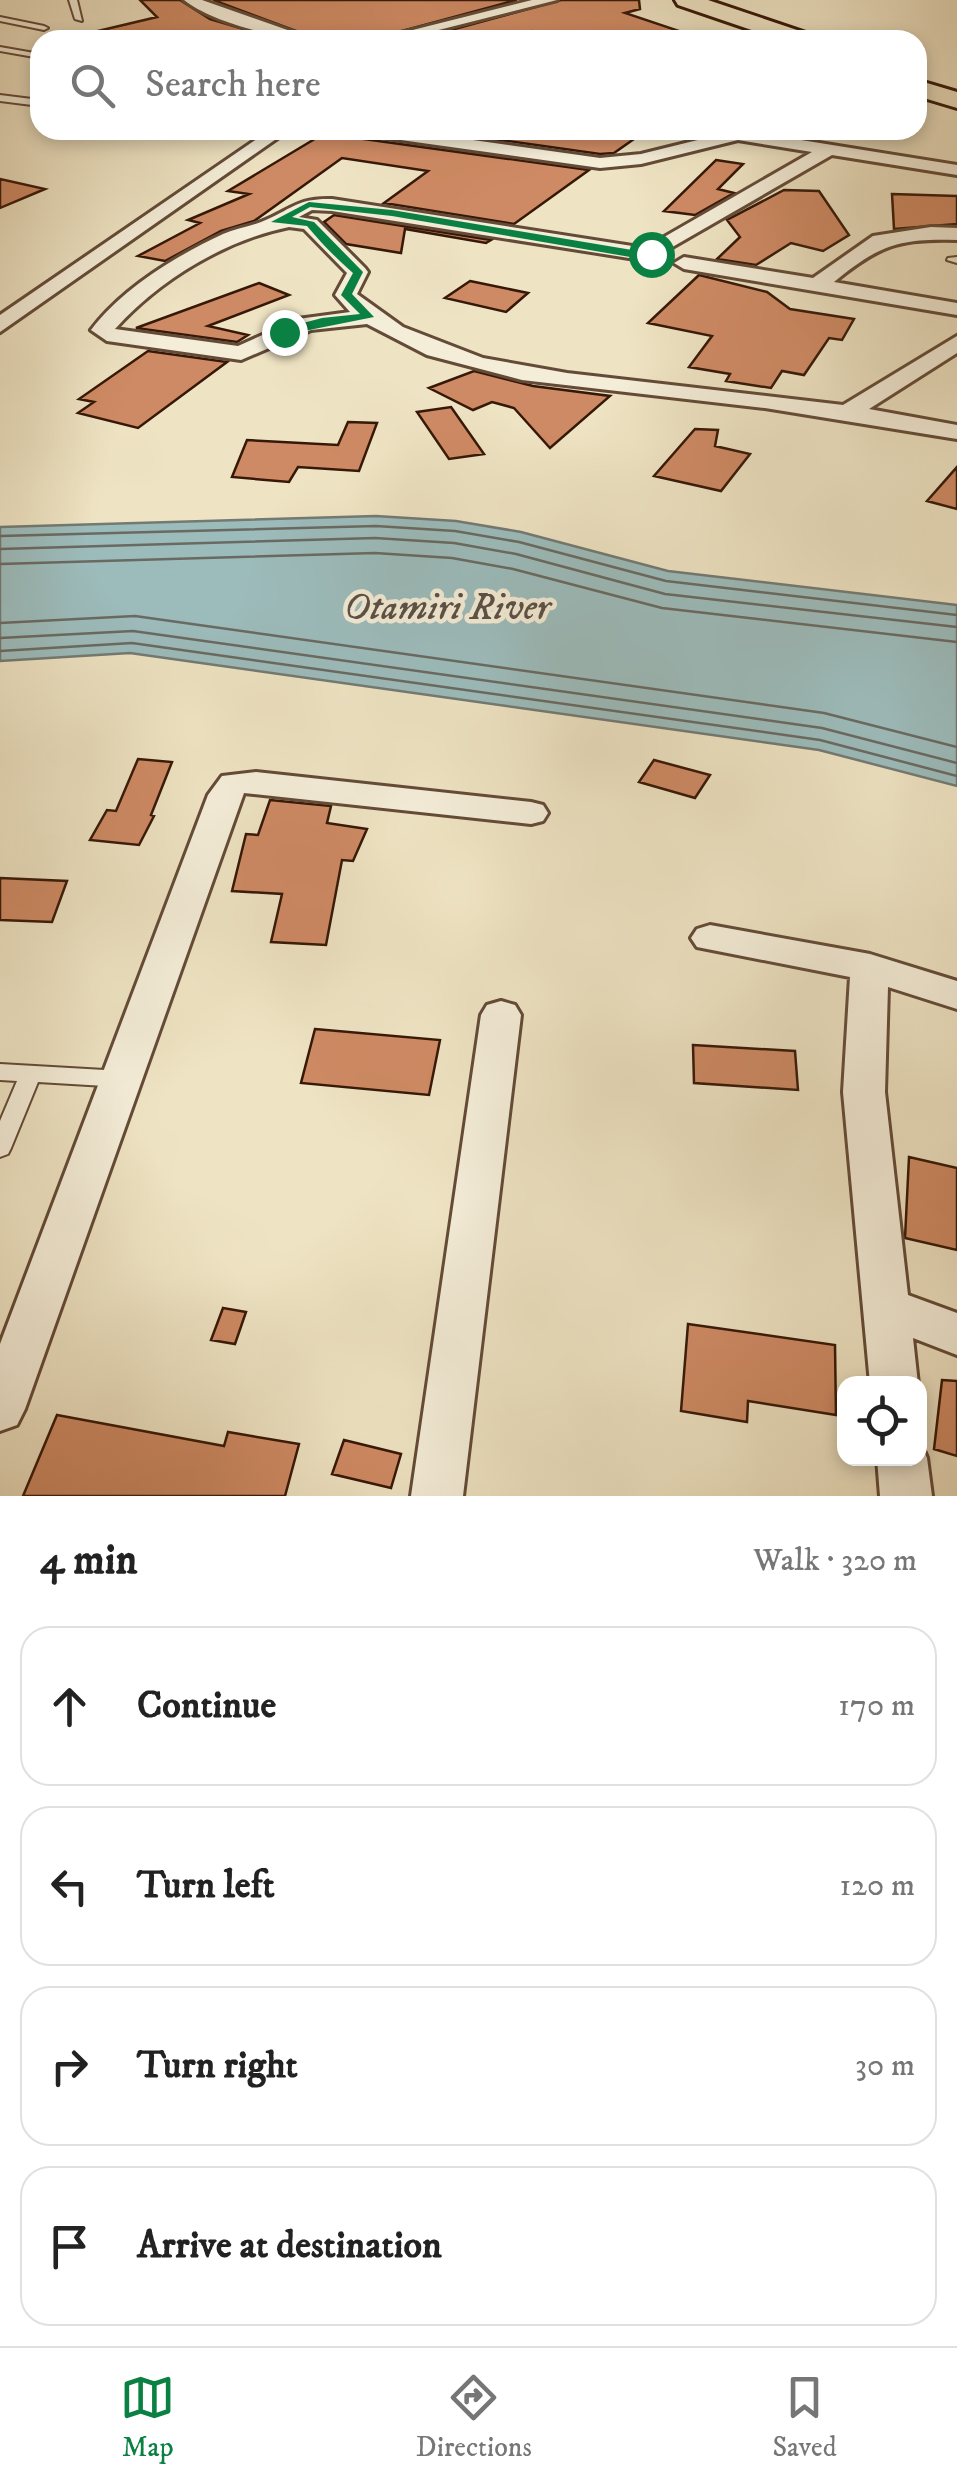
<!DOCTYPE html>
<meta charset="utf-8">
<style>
:root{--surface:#fff;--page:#f2f2f2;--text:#222;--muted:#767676;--line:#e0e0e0;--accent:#0b8043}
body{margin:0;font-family:"IM FELL DW Pica",serif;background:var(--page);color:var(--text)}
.controls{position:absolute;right:30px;bottom:30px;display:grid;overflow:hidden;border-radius:20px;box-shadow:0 5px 15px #0003}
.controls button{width:90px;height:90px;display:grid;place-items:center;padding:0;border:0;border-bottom:2px solid var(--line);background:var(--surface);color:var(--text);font:50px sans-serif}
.stop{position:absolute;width:30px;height:30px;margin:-22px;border:8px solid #0b8043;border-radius:50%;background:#fff}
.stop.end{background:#0b8043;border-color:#fff;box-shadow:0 2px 10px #0008}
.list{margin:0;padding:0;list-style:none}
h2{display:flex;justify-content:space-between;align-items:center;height:130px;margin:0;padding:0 40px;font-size:42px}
h2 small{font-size:32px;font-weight:400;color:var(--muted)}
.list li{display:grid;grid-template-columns:65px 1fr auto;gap:30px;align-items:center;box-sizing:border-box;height:160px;margin:0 20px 20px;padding:0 20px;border:2px solid var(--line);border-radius:30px}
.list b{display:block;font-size:38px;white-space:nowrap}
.list em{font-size:32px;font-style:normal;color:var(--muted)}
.icon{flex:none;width:55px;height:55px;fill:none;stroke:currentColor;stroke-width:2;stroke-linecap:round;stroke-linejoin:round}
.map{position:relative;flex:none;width:957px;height:1496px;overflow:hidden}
.search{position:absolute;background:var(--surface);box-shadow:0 5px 15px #0003;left:30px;right:30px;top:30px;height:110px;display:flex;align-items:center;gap:25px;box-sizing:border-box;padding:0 35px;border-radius:30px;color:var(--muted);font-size:38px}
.sheet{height:850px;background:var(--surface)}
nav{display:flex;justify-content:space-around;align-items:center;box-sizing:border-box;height:140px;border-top:2px solid var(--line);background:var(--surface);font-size:28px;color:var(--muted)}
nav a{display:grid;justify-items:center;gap:5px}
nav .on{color:var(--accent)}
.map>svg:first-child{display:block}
.water{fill:#9cbcbc;stroke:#737a74;stroke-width:2.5}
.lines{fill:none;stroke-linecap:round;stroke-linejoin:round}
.shore{stroke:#696a62;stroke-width:2.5}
.building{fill:#ce8a64;stroke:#361808;stroke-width:2.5}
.service-casing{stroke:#644b37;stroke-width:4}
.minor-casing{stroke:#644b37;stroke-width:6}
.primary-casing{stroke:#361808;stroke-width:6}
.service{fill:#f4edd8;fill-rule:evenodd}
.minor{fill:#f4edd8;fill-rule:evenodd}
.primary{fill:#eee3c3;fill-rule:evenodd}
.route{fill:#0b8043}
.labels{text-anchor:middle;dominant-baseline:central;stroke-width:9;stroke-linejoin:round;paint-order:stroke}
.water-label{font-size:38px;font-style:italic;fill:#5a5147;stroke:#f4edd8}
</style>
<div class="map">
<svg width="957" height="1496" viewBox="0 0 957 1496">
<rect width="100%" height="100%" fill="#eee3c3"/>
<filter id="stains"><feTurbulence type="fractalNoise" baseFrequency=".002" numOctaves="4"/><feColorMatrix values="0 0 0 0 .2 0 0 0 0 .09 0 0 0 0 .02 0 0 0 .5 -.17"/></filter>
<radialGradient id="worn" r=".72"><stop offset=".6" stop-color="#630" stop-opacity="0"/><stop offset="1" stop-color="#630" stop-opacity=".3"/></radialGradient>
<path class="water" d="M 376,516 L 456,521 L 521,532 L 668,571 L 957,605 L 957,786 L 819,750 L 130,653 L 0,661 L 0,527 Z"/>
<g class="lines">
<path class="shore" d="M 0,536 L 376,526 L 455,531 L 519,542 L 666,581 L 957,615
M 0,549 L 375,538 L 454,543 L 516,554 L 665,594 L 957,627
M 0,564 L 375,553 L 452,558 L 513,569 L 662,608 L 957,642
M 0,623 L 135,616 L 824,713 L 957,747
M 0,638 L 133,631 L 822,728 L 957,763
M 0,651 L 132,643 L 820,740 L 957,776"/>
</g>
<path class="building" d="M 140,0 L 180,0 L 210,19 L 281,40 L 99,40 L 98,31 L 157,17 Z
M 213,0 L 517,0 L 369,40 L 320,40 Z
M 561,0 L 639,0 L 640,9 L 625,13 L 691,35 L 690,40 L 554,40 L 532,31 L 509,40 L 414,40 Z
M 429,130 L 614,130 L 641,134 L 614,153 L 600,154 Z
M 328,131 L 364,139 L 589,170 L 514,224 L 384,203 L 428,171 L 342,158 L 254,221 L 221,231 L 165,261 L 138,256 L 200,223 L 188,220 L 249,194 L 228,191 Z
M 716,160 L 743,164 L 718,189 L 734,193 L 695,215 L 664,211 Z
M 0,179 L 45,189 L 0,208 Z
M 784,190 L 819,191 L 849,235 L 823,251 L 791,243 L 756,265 L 717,259 L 740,237 L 727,220 Z
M 892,194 L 957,196 L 957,224 L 894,229 Z
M 334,215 L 491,240 L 486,243 L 405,229 L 401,253 L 346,244 L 324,222 Z
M 699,275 L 767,292 L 790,309 L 854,319 L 842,340 L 829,338 L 804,375 L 782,371 L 771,388 L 726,381 L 730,374 L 689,367 L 712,336 L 648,323 Z
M 470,281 L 528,293 L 506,312 L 445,298 Z
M 259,283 L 289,295 L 208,326 L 248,335 L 237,342 L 136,328 Z
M 148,351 L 227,362 L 138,428 L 78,413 L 94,402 L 79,399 Z
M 474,371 L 533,386 L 610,396 L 550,448 L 514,408 L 492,402 L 473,410 L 429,388 Z
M 451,407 L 484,454 L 449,459 L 417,412 Z
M 348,422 L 377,423 L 359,471 L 298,467 L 289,482 L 232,477 L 247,440 L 338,445 Z
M 695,429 L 718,430 L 715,446 L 750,454 L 721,491 L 654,476 Z
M 957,467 L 957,509 L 927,501 Z
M 138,759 L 172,762 L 151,815 L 154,816 L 139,845 L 90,840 L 107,810 L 116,811 Z
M 654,760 L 710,775 L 695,798 L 639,782 Z
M 270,800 L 331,806 L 327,823 L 367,829 L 353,861 L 342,860 L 326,945 L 271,942 L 282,894 L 232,891 L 246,834 L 258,835 Z
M 0,878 L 67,881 L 52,922 L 0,920 Z
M 315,1029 L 440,1040 L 429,1095 L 301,1083 Z
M 693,1045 L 795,1051 L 798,1090 L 694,1083 Z
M 909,1157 L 957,1168 L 957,1250 L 905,1238 Z
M 223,1308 L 246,1312 L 235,1344 L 211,1340 Z
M 688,1324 L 835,1345 L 836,1415 L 748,1401 L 747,1422 L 681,1411 Z
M 942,1380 L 957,1381 L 957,1456 L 934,1449 Z
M 57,1415 L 224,1446 L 228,1432 L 299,1444 L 285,1496 L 23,1496 Z
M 344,1440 L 401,1454 L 391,1488 L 332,1474 Z"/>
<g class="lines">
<g class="service-casing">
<path id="service" d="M 69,0 L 77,0 L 82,21 L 75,19 Z
M 0,17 L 44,26 L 48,28 L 44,30 L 0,21 Z
M 754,32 L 757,36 L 729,40 L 730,38 Z
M 0,47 L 40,54 L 40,58 L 0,51 Z
M 0,95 L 40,100 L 40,106 L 0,101 Z
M 957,257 L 957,263 L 947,260 L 948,258 Z
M 0,1064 L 122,1071 L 130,1073 L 133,1079 L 130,1085 L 122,1087 L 38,1082 L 11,1148 L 8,1154 L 0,1157 L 0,1121 L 17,1081 L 0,1080 Z"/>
</g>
<g class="minor-casing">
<path id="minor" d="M 184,0 L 202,0 L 316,40 C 281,40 211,22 184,0 Z
M 532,0 L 557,0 L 399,40 L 373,40 Z
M 270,130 L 289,130 L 0,332 L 0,315 Z
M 357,130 L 402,130 L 600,158 L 641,154 L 714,136 L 712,130 L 739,130 L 957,165 L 957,175 L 832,155 L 648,261 L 332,211 L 312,210 L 299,217 L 317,220 L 365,268 L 368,272 L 357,294 L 403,327 L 483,358 L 567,373 L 843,405 L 957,336 L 957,353 L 869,409 L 957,425 L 957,439 L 765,408 L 522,380 L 427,355 L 367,324 L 311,330 L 241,360 L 107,341 L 91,330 C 123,288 176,256 223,234 C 237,228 254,226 268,219 C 294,207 300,198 332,199 L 645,248 L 812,152 L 738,140 L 641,164 L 600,168 L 365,135 ZM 289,227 L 304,229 L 347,273 L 335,295 L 350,312 L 298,319 L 238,346 L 115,329 C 159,280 225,240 289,227 Z
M 931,227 L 957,228 L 957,240 C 899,238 879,245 834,282 L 957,303 L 957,315 L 684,269 L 674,263 L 684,257 L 813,278 L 873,236 Z
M 256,772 L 531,802 L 543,805 L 548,813 L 543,821 L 531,824 L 244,793 L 25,1409 L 17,1425 L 0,1431 L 0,1344 L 208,795 L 222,776 Z
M 710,925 L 870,954 L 957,981 L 957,1009 L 888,987 L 885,1092 L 908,1295 L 957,1313 L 957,1355 L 913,1338 L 918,1384 L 870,1384 L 843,1092 L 850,977 L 697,947 L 691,938 L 697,929 Z
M 501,1001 L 515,1005 L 521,1015 L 463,1496 L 411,1496 L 481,1015 L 487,1005 Z
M 920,1441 L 927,1458 L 932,1496 L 880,1496 L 877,1458 L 920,1458 Z"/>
</g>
<g class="primary-casing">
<path id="primary" d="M 675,0 L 708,0 L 812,35 L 816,40 L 781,40 L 678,5 Z
M 917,80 L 957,92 L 957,108 L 917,96 Z"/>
</g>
<use href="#service" class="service"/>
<use href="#minor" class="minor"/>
<use href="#primary" class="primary"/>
</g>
<path class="route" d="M 309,202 L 392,210 L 656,254 L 636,258 L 392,216 L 310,207 L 292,217 L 314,222 L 363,272 L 352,294 L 374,317 L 284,335 L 280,329 L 322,318 L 360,314 L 341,295 L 353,273 C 336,258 322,244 307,226 L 271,222 Z"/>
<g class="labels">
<g class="water-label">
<text x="447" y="608">Otamiri River</text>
</g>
</g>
<rect width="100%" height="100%" filter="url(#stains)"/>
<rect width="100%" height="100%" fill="url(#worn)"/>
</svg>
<div class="controls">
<button><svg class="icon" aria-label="locate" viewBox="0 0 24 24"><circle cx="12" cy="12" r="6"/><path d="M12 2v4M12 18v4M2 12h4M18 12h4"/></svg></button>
</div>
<div class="stop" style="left:651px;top:254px"></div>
<div class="stop end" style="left:284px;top:332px"></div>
<div class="search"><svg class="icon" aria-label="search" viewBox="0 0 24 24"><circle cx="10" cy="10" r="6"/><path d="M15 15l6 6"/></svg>Search here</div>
</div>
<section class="sheet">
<h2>4 min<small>Walk · 320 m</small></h2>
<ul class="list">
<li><svg class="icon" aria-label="ahead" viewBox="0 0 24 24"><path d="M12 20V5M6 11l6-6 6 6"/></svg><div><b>Continue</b></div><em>170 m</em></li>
<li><svg class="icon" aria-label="left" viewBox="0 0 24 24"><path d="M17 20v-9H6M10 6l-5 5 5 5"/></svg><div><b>Turn left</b></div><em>120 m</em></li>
<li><svg class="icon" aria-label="right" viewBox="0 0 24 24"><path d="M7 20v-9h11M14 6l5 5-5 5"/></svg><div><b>Turn right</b></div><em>30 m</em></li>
<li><svg class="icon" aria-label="arrive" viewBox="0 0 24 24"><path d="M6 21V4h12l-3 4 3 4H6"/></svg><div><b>Arrive at destination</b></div></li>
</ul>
</section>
<nav>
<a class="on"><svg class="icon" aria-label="map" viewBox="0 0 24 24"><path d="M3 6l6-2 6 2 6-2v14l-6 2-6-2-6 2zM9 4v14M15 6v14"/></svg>Map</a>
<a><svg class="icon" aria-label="directions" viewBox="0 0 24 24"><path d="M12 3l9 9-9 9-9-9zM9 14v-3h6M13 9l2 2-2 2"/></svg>Directions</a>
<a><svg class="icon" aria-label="saved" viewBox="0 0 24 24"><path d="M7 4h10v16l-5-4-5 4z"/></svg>Saved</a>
</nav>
